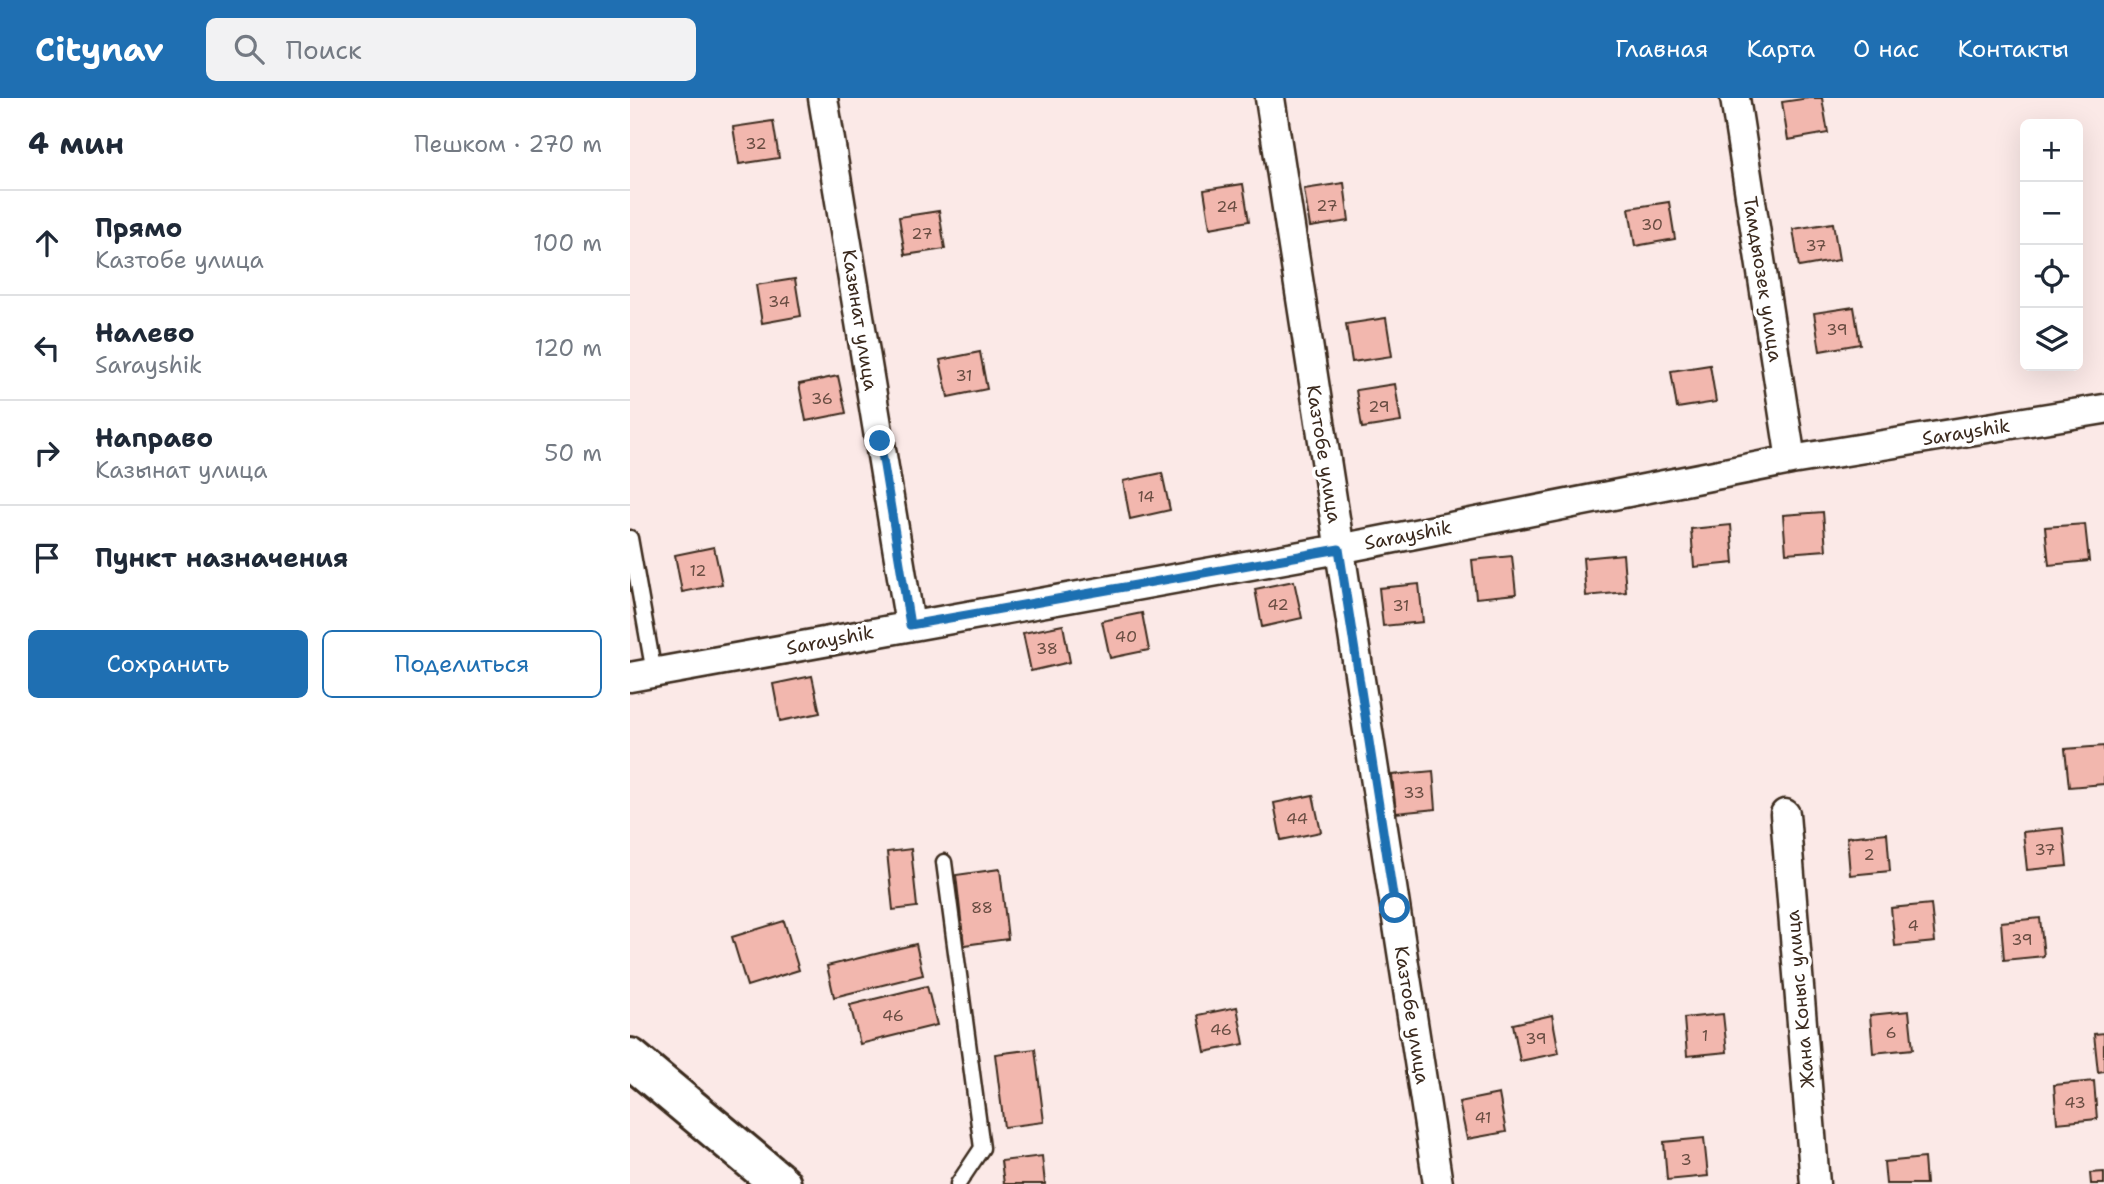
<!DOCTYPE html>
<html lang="ru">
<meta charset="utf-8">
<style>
:root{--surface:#fff;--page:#f2f2f3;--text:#1f2937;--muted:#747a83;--line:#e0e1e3;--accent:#1f6fb2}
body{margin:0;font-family:"Shantell Sans",sans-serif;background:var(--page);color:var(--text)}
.controls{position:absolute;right:21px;top:21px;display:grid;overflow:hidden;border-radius:10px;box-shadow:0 7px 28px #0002}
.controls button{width:63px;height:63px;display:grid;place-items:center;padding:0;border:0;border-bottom:2px solid var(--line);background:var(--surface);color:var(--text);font:35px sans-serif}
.stop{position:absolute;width:21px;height:21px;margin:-16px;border:5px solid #1f6fb2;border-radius:50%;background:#fff}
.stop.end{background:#1f6fb2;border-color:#fff;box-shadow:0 2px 7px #0008}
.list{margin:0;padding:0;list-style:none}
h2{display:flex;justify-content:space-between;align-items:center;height:91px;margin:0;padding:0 28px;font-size:30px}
h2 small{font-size:23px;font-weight:400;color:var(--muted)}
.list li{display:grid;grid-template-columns:46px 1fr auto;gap:21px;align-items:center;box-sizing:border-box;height:105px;padding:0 28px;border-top:2px solid var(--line)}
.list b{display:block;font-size:26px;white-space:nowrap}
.list p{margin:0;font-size:23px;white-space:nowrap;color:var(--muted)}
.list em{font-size:23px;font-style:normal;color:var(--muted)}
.actions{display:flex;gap:14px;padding:21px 28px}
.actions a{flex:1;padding:16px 0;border:2px solid var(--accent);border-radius:10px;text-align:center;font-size:24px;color:var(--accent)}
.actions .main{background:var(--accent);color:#fff}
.icon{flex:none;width:38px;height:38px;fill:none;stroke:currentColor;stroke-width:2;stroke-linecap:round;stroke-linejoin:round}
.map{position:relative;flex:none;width:1474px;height:1086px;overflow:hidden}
header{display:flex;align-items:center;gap:42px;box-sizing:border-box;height:98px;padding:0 35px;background:var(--accent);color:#fff}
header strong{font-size:33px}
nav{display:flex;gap:38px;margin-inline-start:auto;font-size:24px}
.search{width:490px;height:63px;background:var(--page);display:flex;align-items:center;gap:18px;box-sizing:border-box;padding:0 24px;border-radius:10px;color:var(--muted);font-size:26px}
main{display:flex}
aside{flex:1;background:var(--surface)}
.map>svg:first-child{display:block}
.building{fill:#f2b7ae;stroke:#3b2a1e;stroke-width:2}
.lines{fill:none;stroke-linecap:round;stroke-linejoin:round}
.service-casing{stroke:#3b2a1e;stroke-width:19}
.minor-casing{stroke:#3b2a1e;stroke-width:33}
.secondary-casing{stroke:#3b2a1e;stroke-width:44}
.service{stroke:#fff;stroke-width:14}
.minor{stroke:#fff;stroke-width:28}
.secondary{stroke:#fff;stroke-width:38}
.route{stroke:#1f6fb2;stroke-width:9}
.labels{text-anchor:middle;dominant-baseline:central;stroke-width:7;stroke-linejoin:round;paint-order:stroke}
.number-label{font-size:16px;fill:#694d42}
.street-label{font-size:19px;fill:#3b2a1e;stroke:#fff}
</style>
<header>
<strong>Citynav</strong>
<div class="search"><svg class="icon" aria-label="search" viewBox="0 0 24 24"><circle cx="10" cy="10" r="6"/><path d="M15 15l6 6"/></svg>Поиск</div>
<nav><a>Главная</a><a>Карта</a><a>О нас</a><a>Контакты</a></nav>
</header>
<main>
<aside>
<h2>4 мин<small>Пешком · 270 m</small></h2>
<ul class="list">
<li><svg class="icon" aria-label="ahead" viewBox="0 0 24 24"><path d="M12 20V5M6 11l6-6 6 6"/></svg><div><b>Прямо</b><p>Казтобе улица</p></div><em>100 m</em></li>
<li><svg class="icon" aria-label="left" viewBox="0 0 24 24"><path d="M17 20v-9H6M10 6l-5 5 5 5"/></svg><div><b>Налево</b><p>Sarayshik</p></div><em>120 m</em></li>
<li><svg class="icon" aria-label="right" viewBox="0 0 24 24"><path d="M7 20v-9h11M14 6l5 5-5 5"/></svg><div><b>Направо</b><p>Казынат улица</p></div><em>50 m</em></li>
<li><svg class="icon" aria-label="arrive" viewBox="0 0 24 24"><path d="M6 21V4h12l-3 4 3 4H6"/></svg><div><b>Пункт назначения</b></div></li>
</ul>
<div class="actions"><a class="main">Сохранить</a><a>Поделиться</a></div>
</aside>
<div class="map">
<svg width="1474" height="1086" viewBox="0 0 1474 1086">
<rect width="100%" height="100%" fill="#fbe9e7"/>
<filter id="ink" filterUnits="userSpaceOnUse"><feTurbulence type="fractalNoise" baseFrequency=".0143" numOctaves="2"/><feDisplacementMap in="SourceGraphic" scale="14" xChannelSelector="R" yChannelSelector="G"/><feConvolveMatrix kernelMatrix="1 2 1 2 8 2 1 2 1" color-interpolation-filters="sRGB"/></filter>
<g filter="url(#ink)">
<path class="building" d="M 1179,0 L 1192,0 L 1198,35 L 1158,42 L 1152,4 Z
M 143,23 L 149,60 L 109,66 L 103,29 Z
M 714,85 L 719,123 L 680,129 L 674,91 Z
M 613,86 L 619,123 L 580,130 L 574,92 Z
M 1039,104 L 1045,141 L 1005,148 L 999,110 Z
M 309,113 L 315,151 L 275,157 L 269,119 Z
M 1203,125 L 1209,162 L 1169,169 L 1163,131 Z
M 165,181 L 171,218 L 132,225 L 126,187 Z
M 1224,209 L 1230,246 L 1190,253 L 1184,215 Z
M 756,220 L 762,258 L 722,264 L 716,226 Z
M 350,254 L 357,291 L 318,299 L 310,262 Z
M 1080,267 L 1086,304 L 1047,310 L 1041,273 Z
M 208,278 L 216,315 L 176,323 L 169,286 Z
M 765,286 L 771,324 L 732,330 L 726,292 Z
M 532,375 L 540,412 L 500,421 L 493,383 Z
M 1193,414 L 1196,452 L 1156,455 L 1153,417 Z
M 1455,426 L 1459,463 L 1419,467 L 1415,429 Z
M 1101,427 L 1104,465 L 1064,469 L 1061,431 Z
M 84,449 L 92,486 L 52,494 L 45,457 Z
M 993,456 L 996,494 L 956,498 L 953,460 Z
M 882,458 L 886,496 L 846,500 L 842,462 Z
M 664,483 L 672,520 L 632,529 L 625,491 Z
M 789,486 L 793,524 L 753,528 L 749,490 Z
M 512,515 L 519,552 L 480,560 L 472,523 Z
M 433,527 L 440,564 L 401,573 L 393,535 Z
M 182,578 L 190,615 L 150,623 L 143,586 Z
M 1474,648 L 1474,686 L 1439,689 L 1435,651 Z
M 803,673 L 806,711 L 766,715 L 762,677 Z
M 683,697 L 691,734 L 651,742 L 644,705 Z
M 1433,730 L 1437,768 L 1397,772 L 1393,734 Z
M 1257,735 L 1260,773 L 1220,777 L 1217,739 Z
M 281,751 L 287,809 L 263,812 L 257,754 Z
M 370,771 L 378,841 L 334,847 L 326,777 Z
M 1301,806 L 1305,844 L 1265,848 L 1261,810 Z
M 1410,820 L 1414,858 L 1374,862 L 1371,824 Z
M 154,823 L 169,872 L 117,888 L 102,839 Z
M 286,846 L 293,877 L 204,899 L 197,868 Z
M 297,888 L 307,927 L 230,946 L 220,907 Z
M 607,909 L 614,946 L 575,954 L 568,917 Z
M 1279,913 L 1283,951 L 1243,955 L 1240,917 Z
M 1093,916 L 1097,954 L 1057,958 L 1054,920 Z
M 922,917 L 929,955 L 890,963 L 883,926 Z
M 1474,935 L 1474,973 L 1468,974 L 1464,936 Z
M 405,951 L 414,1024 L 374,1029 L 365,956 Z
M 1464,983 L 1467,1021 L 1427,1025 L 1424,987 Z
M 869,996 L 876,1034 L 837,1041 L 829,1004 Z
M 1074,1040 L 1078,1078 L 1037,1082 L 1034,1044 Z
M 412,1058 L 415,1086 L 374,1086 L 371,1063 Z
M 1294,1060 L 1296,1086 L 1256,1086 L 1254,1064 Z
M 1474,1074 L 1474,1086 L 1461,1086 L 1460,1075 Z"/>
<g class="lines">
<g class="service-casing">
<path id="service" d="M 0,440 L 24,575
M 314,764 L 352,1050 L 328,1086"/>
</g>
<g class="minor-casing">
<path id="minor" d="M 193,0 L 280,527
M 640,0 L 808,1086
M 1105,0 L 1161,362
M 0,579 L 709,451 L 1161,362 L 1474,311
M 1155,716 L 1185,1086"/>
</g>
<g class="secondary-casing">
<path id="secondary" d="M 0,960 L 151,1086"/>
</g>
<use href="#service" class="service"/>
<use href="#minor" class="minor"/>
<use href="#secondary" class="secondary"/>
</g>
</g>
<g class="lines" filter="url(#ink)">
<path class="route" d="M 250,343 L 280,527 L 709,451 L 765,810"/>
</g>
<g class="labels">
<g class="number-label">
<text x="126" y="45">32</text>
<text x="697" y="107">27</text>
<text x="597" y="108">24</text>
<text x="1022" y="126">30</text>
<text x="292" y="135">27</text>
<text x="1186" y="147">37</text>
<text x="149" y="203">34</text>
<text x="1207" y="231">39</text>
<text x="334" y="277">31</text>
<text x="192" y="300">36</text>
<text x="749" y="308">29</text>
<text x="516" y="398">14</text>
<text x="68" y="472">12</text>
<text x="648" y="506">42</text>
<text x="771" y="507">31</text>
<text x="496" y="538">40</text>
<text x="417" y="550">38</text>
<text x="784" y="694">33</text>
<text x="667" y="720">44</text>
<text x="1415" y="751">37</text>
<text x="1239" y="756">2</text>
<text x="352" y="809">88</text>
<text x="1283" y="827">4</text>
<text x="1392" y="841">39</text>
<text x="263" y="917">46</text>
<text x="591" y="931">46</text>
<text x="1261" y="934">6</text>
<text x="1075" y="937">1</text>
<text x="906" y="940">39</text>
<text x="1445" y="1004">43</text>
<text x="853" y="1019">41</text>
<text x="1056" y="1061">3</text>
</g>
<g class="street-label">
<text transform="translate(1133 181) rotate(81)">Тамдыозек улица</text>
<text transform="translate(230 222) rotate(81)">Казынат улица</text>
<text transform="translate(1336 334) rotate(-9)">Sarayshik</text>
<text transform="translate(694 356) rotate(81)">Казтобе улица</text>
<text transform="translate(778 437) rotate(-11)">Sarayshik</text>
<text transform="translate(200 542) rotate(-11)">Sarayshik</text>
<text transform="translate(1170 901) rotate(-95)">Жана Коныс улица</text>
<text transform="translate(782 917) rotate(81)">Казтобе улица</text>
</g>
</g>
</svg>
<div class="controls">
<button>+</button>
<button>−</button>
<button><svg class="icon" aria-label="locate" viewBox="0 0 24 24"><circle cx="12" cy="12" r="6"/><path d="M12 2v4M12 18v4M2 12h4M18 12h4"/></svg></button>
<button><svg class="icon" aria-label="layers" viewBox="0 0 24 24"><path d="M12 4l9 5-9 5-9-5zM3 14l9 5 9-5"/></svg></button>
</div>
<div class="stop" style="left:765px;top:810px"></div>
<div class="stop end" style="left:250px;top:343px"></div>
</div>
</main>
